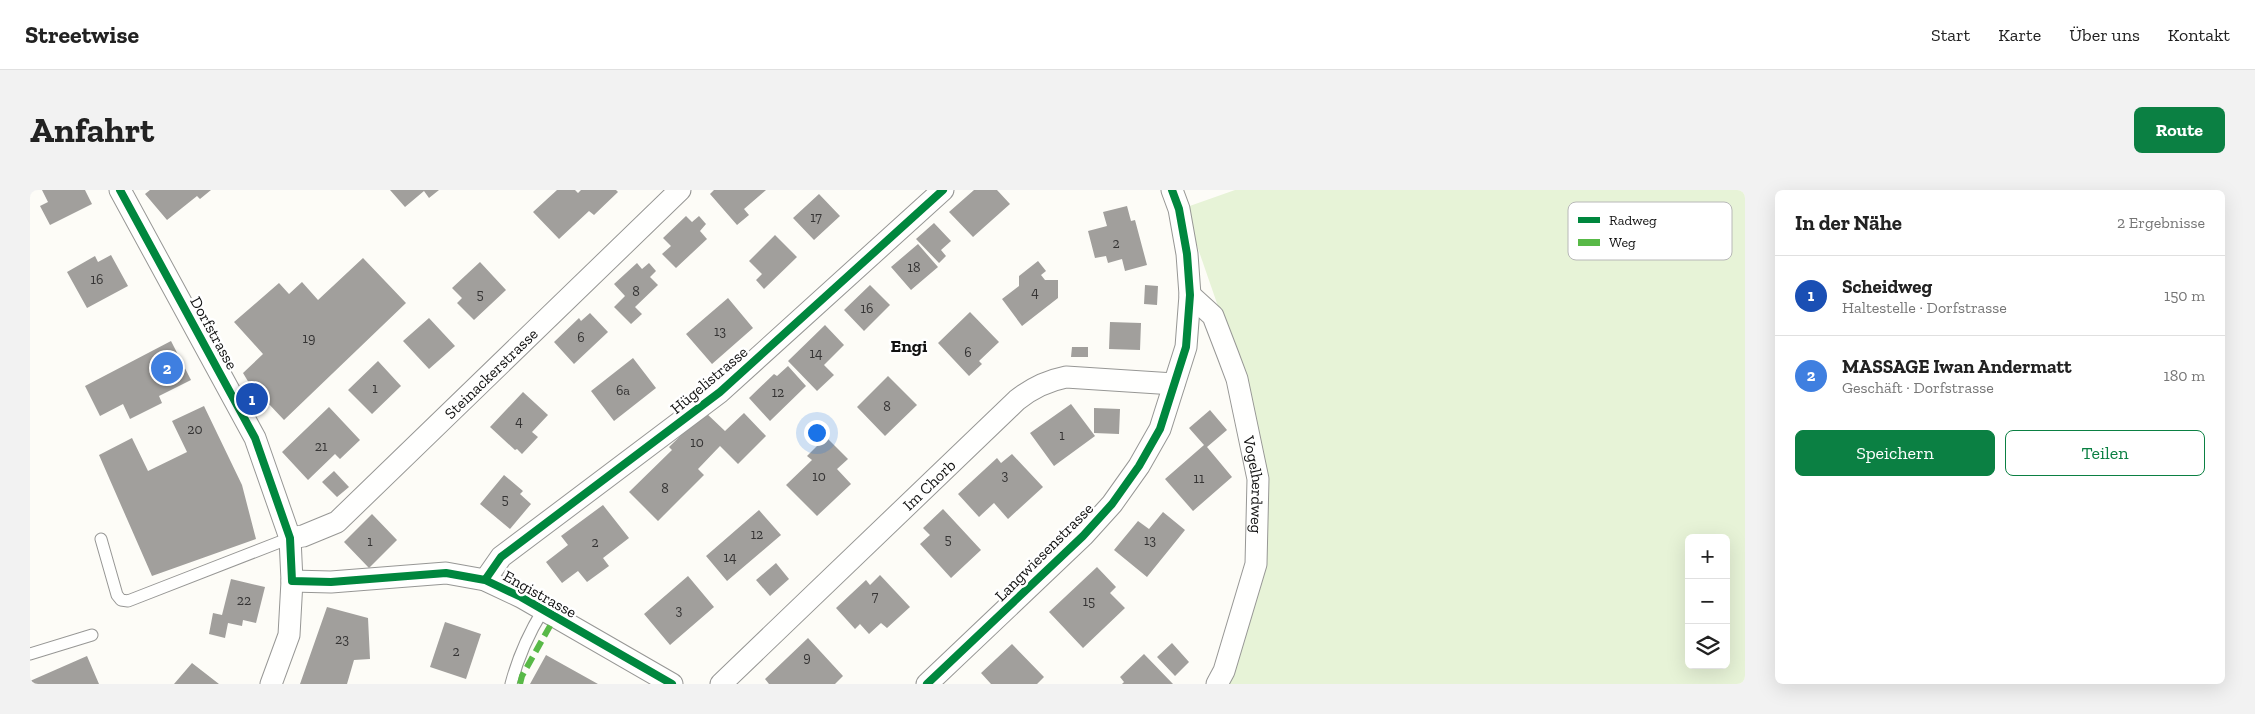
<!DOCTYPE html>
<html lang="de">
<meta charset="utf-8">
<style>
:root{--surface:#fff;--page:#f2f2f2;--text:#222;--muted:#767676;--line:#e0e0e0;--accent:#0b8043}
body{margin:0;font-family:"Zilla Slab",serif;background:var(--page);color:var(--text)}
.controls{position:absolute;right:15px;bottom:15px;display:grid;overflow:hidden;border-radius:8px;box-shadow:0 5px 20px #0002}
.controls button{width:45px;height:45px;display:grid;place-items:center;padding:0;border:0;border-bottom:1px solid var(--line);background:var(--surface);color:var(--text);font:25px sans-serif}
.you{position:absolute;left:786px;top:242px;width:18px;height:18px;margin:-12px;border:4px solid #fff;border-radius:50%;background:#1a73e8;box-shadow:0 0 0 8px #1a73e833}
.badge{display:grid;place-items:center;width:32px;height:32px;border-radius:50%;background:var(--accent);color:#fff;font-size:16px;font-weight:700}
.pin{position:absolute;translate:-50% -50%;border:2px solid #fff;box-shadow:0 1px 5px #0006}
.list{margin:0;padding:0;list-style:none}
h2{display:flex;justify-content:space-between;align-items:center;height:65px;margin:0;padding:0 20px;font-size:21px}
h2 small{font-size:16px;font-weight:400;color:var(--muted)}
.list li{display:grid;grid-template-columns:32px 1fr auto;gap:15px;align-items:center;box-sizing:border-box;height:80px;padding:0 20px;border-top:1px solid var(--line)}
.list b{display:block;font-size:19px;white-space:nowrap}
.list p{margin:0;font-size:16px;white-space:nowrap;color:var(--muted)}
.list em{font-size:16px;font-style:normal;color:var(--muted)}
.actions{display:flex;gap:10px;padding:15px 20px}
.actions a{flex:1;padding:11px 0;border:1px solid var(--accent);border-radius:8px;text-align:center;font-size:18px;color:var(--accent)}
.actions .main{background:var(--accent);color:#fff}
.icon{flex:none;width:28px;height:28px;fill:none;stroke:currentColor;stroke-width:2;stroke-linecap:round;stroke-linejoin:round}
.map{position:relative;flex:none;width:1715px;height:494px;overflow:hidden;border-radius:8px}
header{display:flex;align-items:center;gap:30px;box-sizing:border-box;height:70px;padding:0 25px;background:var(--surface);border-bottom:1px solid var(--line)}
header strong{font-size:24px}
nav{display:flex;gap:28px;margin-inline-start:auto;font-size:18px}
.intro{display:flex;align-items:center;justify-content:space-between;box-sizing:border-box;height:120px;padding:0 30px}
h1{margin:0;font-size:35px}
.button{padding:12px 22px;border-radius:8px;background:var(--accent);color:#fff;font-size:18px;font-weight:700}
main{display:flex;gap:30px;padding:0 30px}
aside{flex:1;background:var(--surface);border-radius:8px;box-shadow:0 5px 20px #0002}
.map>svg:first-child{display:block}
.green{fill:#e7f3d7;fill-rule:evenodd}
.building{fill:#a19f9c}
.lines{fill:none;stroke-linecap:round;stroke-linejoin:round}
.lane-casing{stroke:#979795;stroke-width:13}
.street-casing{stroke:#979795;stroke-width:23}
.lane{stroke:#fffffe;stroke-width:11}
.street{stroke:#fffffe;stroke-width:21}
.quiet{stroke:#58b947;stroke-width:6;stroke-dasharray:12 6;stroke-linecap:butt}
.cycleway-casing{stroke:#fff;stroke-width:11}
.cycleway{stroke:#00873e;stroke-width:8}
.labels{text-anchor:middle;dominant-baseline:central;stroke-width:5;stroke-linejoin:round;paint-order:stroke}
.number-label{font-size:14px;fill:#353434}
.street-label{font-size:16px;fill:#111;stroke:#fff}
.neighbourhood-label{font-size:18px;font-weight:bold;fill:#111;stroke:#fff}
.key{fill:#fff;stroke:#b8b8b8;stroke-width:1}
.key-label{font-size:14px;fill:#111}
</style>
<header>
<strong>Streetwise</strong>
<nav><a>Start</a><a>Karte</a><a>Über uns</a><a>Kontakt</a></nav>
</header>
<div class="intro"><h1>Anfahrt</h1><a class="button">Route</a></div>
<main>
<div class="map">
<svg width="1715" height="494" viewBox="0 0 1715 494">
<rect width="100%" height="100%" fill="#fdfcf7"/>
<path class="green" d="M 1205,0 L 1715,0 L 1715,494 L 1194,494 L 1237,325 L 1191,125 L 1154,18 ZM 1659,348 L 1696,348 L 1696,475 L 1659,475 Z"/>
<path class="building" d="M 12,0 L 55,0 L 62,14 L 20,35 L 10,16 L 18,12 Z
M 120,0 L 181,0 L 170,9 L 167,6 L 137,30 L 115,4 Z
M 360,0 L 409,0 L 399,8 L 394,1 L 375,17 Z
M 527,0 L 545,0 L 548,3 L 551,0 L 586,0 L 588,2 L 564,25 L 559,21 L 529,49 L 503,22 Z
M 684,0 L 736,0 L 714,19 L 719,25 L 707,35 L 680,4 Z
M 944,0 L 967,0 L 980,14 L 943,47 L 919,22 Z
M 789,4 L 810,26 L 784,50 L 763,28 Z
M 1097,16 L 1101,31 L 1105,30 L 1117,75 L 1095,81 L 1092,69 L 1078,73 L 1076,66 L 1065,68 L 1058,41 L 1077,36 L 1073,22 Z
M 656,26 L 662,32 L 669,26 L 676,34 L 670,41 L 677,49 L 646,78 L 632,64 L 641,56 L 633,48 Z
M 904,33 L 921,51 L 911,60 L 916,66 L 909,73 L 886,49 Z
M 745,45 L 767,67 L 734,99 L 726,90 L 732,84 L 719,71 Z
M 888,54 L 908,77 L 881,100 L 861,77 Z
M 81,65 L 98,96 L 57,118 L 37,82 L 65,66 L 68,72 Z
M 333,68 L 376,113 L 254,230 L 219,193 L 213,183 L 233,164 L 204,132 L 249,93 L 259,104 L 272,92 L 288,110 Z
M 1008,71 L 1016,81 L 1011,85 L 1015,90 L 1028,90 L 1028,108 L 992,136 L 972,109 L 989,96 L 989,86 Z
M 450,72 L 476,100 L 444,130 L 427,113 L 432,108 L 422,98 Z
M 607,73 L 612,79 L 619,73 L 626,81 L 620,87 L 628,95 L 605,117 L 612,124 L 601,134 L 584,117 L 595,106 L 584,94 Z
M 840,95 L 860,115 L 834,141 L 814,120 Z
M 1115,95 L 1128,96 L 1127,115 L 1114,114 Z
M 698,108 L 723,138 L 682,174 L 656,144 Z
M 940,122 L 969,152 L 949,171 L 952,174 L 939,186 L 908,153 Z
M 560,123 L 578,142 L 544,174 L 524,152 L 549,128 L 551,131 Z
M 399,128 L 425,156 L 399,179 L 373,151 Z
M 1080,132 L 1111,133 L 1110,160 L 1079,159 Z
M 795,135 L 814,155 L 794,175 L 804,185 L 787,201 L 758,171 Z
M 141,151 L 161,190 L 129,206 L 132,213 L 100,229 L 93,214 L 70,226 L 55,196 Z
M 1042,157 L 1058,157 L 1058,167 L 1041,167 Z
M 603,168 L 626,198 L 584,231 L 561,201 Z
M 348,171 L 371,196 L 342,224 L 318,200 Z
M 758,176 L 776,196 L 740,231 L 719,208 L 744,184 L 747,186 Z
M 858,186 L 887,215 L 855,246 L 827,217 Z
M 493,202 L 518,225 L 502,242 L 508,247 L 492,264 L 487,259 L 485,260 L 460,237 Z
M 1041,214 L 1065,246 L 1024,276 L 1000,243 Z
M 174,216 L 212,295 L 226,349 L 122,386 L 69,265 L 102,248 L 118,281 L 157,262 L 142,231 Z
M 299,217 L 330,250 L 310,269 L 305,264 L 278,290 L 252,262 Z
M 1064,218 L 1090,219 L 1089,244 L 1064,243 Z
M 1180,220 L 1197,240 L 1177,257 L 1202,287 L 1163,321 L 1135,289 L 1174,255 L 1159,238 Z
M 675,222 L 695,241 L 714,223 L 736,246 L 708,274 L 690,256 L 668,279 L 674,285 L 628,331 L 599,302 L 642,260 L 639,257 Z
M 796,247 L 818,269 L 807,279 L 821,294 L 787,326 L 756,295 L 782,270 L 777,266 Z
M 982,264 L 1013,297 L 978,329 L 964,313 L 949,327 L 928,304 L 967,268 L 971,273 Z
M 304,281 L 319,297 L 307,307 L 292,292 Z
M 474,285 L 493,301 L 490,304 L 501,314 L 480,339 L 450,314 Z
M 573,315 L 599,348 L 573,368 L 579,376 L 557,392 L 548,381 L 532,393 L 516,372 L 538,355 L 531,346 Z
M 913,319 L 951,360 L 921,388 L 890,354 L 900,345 L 893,338 Z
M 729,320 L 751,345 L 697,391 L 676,366 Z
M 1133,322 L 1155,340 L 1117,387 L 1084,360 L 1108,331 L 1119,339 Z
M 342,324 L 367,350 L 339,378 L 314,352 Z
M 746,373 L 759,389 L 740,406 L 726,390 Z
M 1067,377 L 1086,397 L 1080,403 L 1095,418 L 1053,458 L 1019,422 Z
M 850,385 L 880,417 L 857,438 L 851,433 L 839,444 L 830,434 L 825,439 L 806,418 L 836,390 L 840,395 Z
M 658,386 L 684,417 L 640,455 L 614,424 Z
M 201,389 L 235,397 L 226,433 L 213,430 L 212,436 L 198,433 L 195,448 L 179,444 L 183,423 L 192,425 Z
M 297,417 L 338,428 L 340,469 L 324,470 L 317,494 L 270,494 Z
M 415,432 L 451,444 L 436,489 L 400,477 Z
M 778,448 L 813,486 L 805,494 L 739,494 L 735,489 Z
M 1142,453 L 1159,472 L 1145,486 L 1127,467 Z
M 982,454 L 1014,487 L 1007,494 L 961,494 L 951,483 Z
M 1114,464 L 1143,494 L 1092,494 L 1094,492 L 1090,487 Z
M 516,465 L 568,494 L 500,494 Z
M 57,466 L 69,494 L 0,494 L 0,491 Z
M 162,473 L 189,494 L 144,494 Z"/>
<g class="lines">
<g class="lane-casing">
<path id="lane" d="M 71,349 L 87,405 L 91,410 L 98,411 L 260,348
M 0,464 L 62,445
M 481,494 C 488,467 499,443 513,420"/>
</g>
<g class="street-casing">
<g id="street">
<path d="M 90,0 L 225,248 L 260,348 L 262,391 L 259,445 L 241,494"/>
<path id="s1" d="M 1160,105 L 1183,126 L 1198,165 L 1207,189 L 1228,289 L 1226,374 L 1194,481 L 1187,494"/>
<path id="s2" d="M 260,348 L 273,346 L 307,332 L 650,0"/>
<path d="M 455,390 L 471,367 L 690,202 L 913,0"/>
<path d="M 262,391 L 301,392 L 416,383 L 455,390 L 491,407 L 642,494"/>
<path id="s3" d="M 691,494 L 987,210 C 1002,198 1016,191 1036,187 L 1144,194"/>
<path d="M 897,494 L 1053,346 L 1082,314 L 1109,276 L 1130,239 L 1156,157 L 1160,105 L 1157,64 L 1149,19 L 1142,0"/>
</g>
</g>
<use href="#lane" class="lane"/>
<use href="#street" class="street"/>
<path class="quiet" d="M 490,494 L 492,486 L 525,427"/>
<g class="cycleway-casing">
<path id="cycleway" d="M 90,0 L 225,248 L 260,348 L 262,391 L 301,392 L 416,383 L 455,390 L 491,407 L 642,494
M 455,390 L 471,367 L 690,202 L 913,0
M 897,494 L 1053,346 L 1082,314 L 1109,276 L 1130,239 L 1156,157 L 1160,105 L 1157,64 L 1149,19 L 1142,0"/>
</g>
<use href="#cycleway" class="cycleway"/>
</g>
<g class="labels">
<g class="number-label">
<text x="786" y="27">17</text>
<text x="1086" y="53">2</text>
<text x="884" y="77">18</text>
<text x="67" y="89">16</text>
<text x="606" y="101">8</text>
<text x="1005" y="102">4</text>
<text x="450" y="104">5</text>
<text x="837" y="118">16</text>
<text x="690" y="141">13</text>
<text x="551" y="147">6</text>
<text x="279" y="148">19</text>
<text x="938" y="162">6</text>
<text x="786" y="163">14</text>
<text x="345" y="198">1</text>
<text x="593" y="200">6a</text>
<text x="748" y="202">12</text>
<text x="857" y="216">8</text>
<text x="489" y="231">4</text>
<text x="165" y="239">20</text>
<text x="1032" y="245">1</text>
<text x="667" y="252">10</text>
<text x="291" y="256">21</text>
<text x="975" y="285">3</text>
<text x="789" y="286">10</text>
<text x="1169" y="288">11</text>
<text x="635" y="298">8</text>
<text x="475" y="309">5</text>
<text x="727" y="344">12</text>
<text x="918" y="349">5</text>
<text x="1120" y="350">13</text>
<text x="340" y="351">1</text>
<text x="565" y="352">2</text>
<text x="700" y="367">14</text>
<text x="845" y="406">7</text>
<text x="214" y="410">22</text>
<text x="1059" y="411">15</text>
<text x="649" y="420">3</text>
<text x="312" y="449">23</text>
<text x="426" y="461">2</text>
<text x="777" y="467">9</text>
</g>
<g class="street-label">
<text transform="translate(184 143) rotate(61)">Dorfstrasse</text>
<text stroke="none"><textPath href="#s2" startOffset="264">Steinackerstrasse</textPath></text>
<text transform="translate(679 190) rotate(-40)">Hügelistrasse</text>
<text stroke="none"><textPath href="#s3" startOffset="288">Im Chorb</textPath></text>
<text stroke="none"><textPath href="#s1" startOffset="206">Vogelherdweg</textPath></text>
<text transform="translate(1014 362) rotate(-45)">Langwiesenstrasse</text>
<text transform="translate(510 404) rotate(29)">Engistrasse</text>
</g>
<g class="neighbourhood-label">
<text x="879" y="156">Engi</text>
</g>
</g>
<rect x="1538" y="12" width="164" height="58" rx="8" class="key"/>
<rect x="1548" y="27" width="22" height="6" fill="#00873e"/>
<rect x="1548" y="49" width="22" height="7" fill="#58b947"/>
<g class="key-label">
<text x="1579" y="35">Radweg</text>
<text x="1579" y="57">Weg</text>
</g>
</svg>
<div class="controls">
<button>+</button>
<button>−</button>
<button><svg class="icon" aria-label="layers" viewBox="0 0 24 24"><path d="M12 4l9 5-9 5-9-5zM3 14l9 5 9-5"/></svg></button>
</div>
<div class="you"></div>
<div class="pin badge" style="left:222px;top:209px;background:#1a4fb4">1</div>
<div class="pin badge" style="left:137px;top:178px;background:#3f7fe0">2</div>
</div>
<aside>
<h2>In der Nähe<small>2 Ergebnisse</small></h2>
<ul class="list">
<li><span class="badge" style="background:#1a4fb4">1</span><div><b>Scheidweg</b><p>Haltestelle · Dorfstrasse</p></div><em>150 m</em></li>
<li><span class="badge" style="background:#3f7fe0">2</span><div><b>MASSAGE Iwan Andermatt</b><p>Geschäft · Dorfstrasse</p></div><em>180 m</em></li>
</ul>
<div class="actions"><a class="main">Speichern</a><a>Teilen</a></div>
</aside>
</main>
